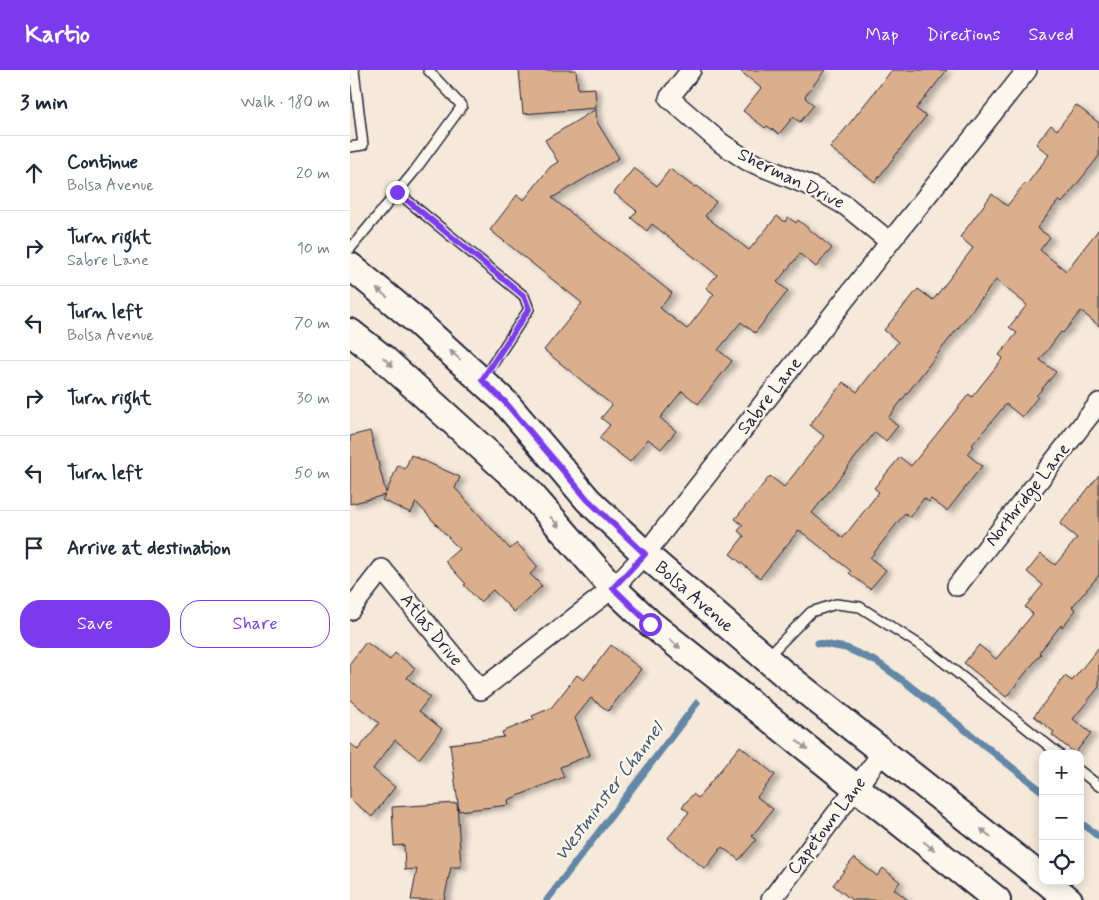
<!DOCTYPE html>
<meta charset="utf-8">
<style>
:root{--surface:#fff;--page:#f6f6f7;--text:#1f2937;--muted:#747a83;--line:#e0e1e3;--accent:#7c3aed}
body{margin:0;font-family:Mynerve,sans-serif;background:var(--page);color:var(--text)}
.controls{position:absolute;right:15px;bottom:15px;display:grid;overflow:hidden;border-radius:10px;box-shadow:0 2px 12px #0003}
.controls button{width:45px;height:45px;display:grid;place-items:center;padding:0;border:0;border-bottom:1px solid var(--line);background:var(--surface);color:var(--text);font:25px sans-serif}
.stop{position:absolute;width:15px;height:15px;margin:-11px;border:4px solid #7c3aed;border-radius:50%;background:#fff}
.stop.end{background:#7c3aed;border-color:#fff;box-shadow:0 1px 5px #0008}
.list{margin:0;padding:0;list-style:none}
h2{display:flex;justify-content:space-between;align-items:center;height:65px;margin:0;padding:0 20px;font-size:21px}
h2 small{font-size:16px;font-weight:400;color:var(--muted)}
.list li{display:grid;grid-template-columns:32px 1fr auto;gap:15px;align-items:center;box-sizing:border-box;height:75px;padding:0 20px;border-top:1px solid var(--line)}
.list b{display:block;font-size:19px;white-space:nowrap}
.list p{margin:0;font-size:16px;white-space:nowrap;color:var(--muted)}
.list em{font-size:16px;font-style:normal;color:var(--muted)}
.actions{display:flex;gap:10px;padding:15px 20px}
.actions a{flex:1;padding:11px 0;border:1px solid var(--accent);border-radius:20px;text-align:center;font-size:18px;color:var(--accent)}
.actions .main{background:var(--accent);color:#fff}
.icon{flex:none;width:28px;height:28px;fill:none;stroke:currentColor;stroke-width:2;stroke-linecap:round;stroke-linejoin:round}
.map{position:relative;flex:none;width:749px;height:830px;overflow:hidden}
header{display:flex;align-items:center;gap:30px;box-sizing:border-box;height:70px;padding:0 25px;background:var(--accent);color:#fff}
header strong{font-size:24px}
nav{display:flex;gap:28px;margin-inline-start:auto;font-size:18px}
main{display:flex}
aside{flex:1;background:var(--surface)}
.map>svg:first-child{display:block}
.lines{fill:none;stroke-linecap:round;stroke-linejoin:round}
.stream{stroke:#6387a7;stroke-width:7}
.building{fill:#dbaf8c;stroke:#22223b;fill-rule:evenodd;filter:url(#shadow)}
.service-casing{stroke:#22223b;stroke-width:12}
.minor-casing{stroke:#22223b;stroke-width:22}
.secondary-casing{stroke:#22223b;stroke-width:30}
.service{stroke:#fbf7ec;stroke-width:9}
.minor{stroke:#fbf7ec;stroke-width:19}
.secondary{stroke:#fbf7ec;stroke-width:26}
.oneway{fill:#99979c}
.route{stroke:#7c3aed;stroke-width:6}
.labels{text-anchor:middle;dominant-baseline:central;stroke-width:4.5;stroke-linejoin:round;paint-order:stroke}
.street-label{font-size:18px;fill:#22223b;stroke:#fbf7ec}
.water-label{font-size:19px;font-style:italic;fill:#435471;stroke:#fbf7ec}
</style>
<header>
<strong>Kartio</strong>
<nav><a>Map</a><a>Directions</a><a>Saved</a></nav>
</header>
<main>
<aside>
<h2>3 min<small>Walk · 180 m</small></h2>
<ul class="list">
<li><svg class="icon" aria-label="ahead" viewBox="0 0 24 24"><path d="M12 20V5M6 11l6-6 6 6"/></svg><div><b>Continue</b><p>Bolsa Avenue</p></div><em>20 m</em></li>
<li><svg class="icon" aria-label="right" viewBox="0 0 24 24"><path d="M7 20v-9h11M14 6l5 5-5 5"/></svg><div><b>Turn right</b><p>Sabre Lane</p></div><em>10 m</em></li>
<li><svg class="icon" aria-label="left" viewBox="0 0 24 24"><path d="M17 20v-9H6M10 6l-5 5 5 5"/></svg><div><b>Turn left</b><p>Bolsa Avenue</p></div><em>70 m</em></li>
<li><svg class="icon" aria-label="right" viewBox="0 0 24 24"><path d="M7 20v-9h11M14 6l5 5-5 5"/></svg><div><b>Turn right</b></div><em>30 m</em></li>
<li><svg class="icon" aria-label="left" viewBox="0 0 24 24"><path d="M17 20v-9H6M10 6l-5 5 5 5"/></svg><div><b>Turn left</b></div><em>50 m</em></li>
<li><svg class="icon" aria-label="arrive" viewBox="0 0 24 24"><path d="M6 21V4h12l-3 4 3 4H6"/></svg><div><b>Arrive at destination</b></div></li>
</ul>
<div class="actions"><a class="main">Save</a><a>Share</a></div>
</aside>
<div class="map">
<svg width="749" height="830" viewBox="0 0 749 830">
<defs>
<filter id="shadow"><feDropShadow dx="5.5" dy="3" stdDeviation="2.5" flood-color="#0004"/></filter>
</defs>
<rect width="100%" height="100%" fill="#f5e9d9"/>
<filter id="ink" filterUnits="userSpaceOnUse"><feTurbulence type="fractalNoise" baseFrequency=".02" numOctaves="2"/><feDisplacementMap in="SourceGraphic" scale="10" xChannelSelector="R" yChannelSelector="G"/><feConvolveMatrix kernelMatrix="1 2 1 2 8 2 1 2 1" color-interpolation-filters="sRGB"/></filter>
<g filter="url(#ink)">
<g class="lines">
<path class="stream" d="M 468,573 L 496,578 L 527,592 L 555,612 L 693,722
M 730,752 L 749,767
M 197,830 L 347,633"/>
</g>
<path class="building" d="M 169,0 L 226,0 L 228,19 L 245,18 L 246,38 L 173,44 Z
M 389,0 L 475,0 L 455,26 L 456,27 L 455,28 L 464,35 L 450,52 L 443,47 L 429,64 L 417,56 L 415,58 L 393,41 L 411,18 Z
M 542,0 L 597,0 L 566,39 L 576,46 L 525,112 L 480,78 Z
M 726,35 L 749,53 L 749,86 L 712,133 L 709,130 L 687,158 L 700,167 L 690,180 L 716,201 L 749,159 L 749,256 L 731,241 L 713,263 L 711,262 L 690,290 L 706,302 L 686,326 L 688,327 L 672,347 L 656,334 L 622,375 L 623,376 L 617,384 L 632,396 L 597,441 L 581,429 L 579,432 L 574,428 L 560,447 L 555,443 L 520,488 L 536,500 L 520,519 L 499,503 L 501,501 L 449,460 L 410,508 L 380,484 L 394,466 L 388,461 L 393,455 L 385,449 L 420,406 L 434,417 L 474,366 L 460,355 L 478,331 L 493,312 L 507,322 L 524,300 L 525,301 L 548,272 L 534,260 L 568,219 L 583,230 L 623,178 L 610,167 L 642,124 L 657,136 L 675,113 L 677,114 L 699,85 L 686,74 L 701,55 L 707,60 ZM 646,210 L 677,235 L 659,257 L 667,263 L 649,285 L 653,288 L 622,327 L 619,324 L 561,396 L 550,387 L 524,418 L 529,422 L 493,468 L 462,443 L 525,362 L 536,371 L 548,356 L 538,348 L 593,277 Z
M 246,39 L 247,52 L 269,88 L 202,128 L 322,223 L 310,238 L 337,259 L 364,224 L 356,218 L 367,205 L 302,154 L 297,161 L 281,148 L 287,141 L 264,123 L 284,98 L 307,116 L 320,99 L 344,117 L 346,116 L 366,132 L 355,146 L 399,180 L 427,146 L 435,152 L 438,147 L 446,153 L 448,150 L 482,178 L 466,197 L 450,184 L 427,212 L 438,221 L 405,263 L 391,252 L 368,280 L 382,291 L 348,334 L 332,321 L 310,348 L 326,361 L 311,379 L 298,369 L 280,392 L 249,368 L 260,355 L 251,348 L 262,335 L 194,280 L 232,233 L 140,160 L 167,125 L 174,130 L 200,97 L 208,92 L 195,70 Z
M 20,361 L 36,423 L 48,395 L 55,399 L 61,385 L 110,407 L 105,418 L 160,479 L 167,473 L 188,497 L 180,504 L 192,516 L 164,542 L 143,520 L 130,532 L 114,515 L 116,514 L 95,491 L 109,479 L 66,432 L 61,443 L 32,430 L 35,425 L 0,434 L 0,366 Z
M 749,405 L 749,505 L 722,537 L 726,540 L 712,557 L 711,555 L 689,583 L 691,584 L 656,627 L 614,593 L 629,575 L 646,589 L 683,544 L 675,537 L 693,515 L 677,502 L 691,484 L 705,495 L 727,468 L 710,454 Z
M 16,572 L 40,590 L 45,583 L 65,598 L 57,608 L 80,627 L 69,641 L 92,659 L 69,689 L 45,670 L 23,699 L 45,717 L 22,747 L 0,729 L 0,673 L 8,680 L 29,653 L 0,630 L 0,593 Z
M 261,575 L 291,599 L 258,641 L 241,628 L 225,648 L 240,685 L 210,697 L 214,707 L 158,730 L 159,735 L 109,741 L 100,674 L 154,667 L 152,662 L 184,649 L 182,646 L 201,638 L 227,605 L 234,610 Z
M 749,577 L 749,617 L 723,649 L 741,663 L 725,683 L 702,665 L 704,662 L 684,646 L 715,606 L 722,611 Z
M 390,676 L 425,705 L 407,727 L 423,739 L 402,766 L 406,770 L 389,790 L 372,777 L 355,799 L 318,768 L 339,742 L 332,737 L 343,724 L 348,728 Z
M 107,733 L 111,797 L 101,797 L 94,830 L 61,830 L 67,799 L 55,800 L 54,775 L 44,776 L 42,737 Z
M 504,788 L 527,806 L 533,798 L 550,812 L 544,819 L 558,830 L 502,830 L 483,815 Z"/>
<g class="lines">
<g class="service-casing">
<path id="service" d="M 0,77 L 13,75 L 4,0 L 3,0
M 47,122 L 174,226 L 179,239 L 133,309
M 0,179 L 63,103 L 112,36 L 78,0
M 418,586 L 461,542 L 486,534 L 510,537 L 581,582 L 709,684
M 730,701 L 749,716"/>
</g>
<g class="minor-casing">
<path id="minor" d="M 341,0 L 319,28 L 371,73 L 398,91 L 463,117 L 496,136 L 540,172
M 607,516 L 749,333
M 0,540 L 32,499 L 131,620 L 263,518 L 295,484 L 540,172 L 677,0
M 421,830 L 533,682"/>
</g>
<g class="secondary-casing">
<path id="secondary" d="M 0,196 L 64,249 L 155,332 L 238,430 L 295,484 L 433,603 L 693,809
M 0,262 L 33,288 L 173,415 L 263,518 L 300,553 L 647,830
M 696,811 L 719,830"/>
</g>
<use href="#service" class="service"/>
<use href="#minor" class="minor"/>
<use href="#secondary" class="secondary"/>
</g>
<defs><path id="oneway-solid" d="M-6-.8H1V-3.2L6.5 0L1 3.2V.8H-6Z" transform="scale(1.25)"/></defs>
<g class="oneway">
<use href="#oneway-solid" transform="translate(32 223) rotate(-141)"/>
<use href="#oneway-solid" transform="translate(105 285) rotate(-138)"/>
<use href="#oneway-solid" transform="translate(38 292) rotate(42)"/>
<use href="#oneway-solid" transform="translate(205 452) rotate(49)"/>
<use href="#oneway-solid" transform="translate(325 574) rotate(39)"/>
<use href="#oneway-solid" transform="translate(452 675) rotate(39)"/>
<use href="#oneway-solid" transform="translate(636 763) rotate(-142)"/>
<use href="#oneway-solid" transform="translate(579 776) rotate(39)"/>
</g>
</g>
<g class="lines" filter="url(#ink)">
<path class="route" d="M 47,122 L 174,226 L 179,239 L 132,310 L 155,332 L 238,430 L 295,484 L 263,518 L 300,554"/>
</g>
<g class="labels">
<g class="street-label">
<text transform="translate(441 109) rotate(26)">Sherman Drive</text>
<text transform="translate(420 326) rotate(-52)">Sabre Lane</text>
<text transform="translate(678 425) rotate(-52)">Northridge Lane</text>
<text transform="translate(344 527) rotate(41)">Bolsa Avenue</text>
<text transform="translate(81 560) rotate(51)">Atlas Drive</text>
<text transform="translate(477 756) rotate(-53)">Capetown Lane</text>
</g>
<g class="water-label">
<text transform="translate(259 722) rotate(-53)">Westminster Channel</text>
</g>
</g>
</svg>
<div class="controls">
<button>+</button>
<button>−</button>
<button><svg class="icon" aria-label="locate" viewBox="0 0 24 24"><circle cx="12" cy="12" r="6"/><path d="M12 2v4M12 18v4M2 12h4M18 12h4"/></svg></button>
</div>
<div class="stop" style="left:300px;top:554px"></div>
<div class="stop end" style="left:47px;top:122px"></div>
</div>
</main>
